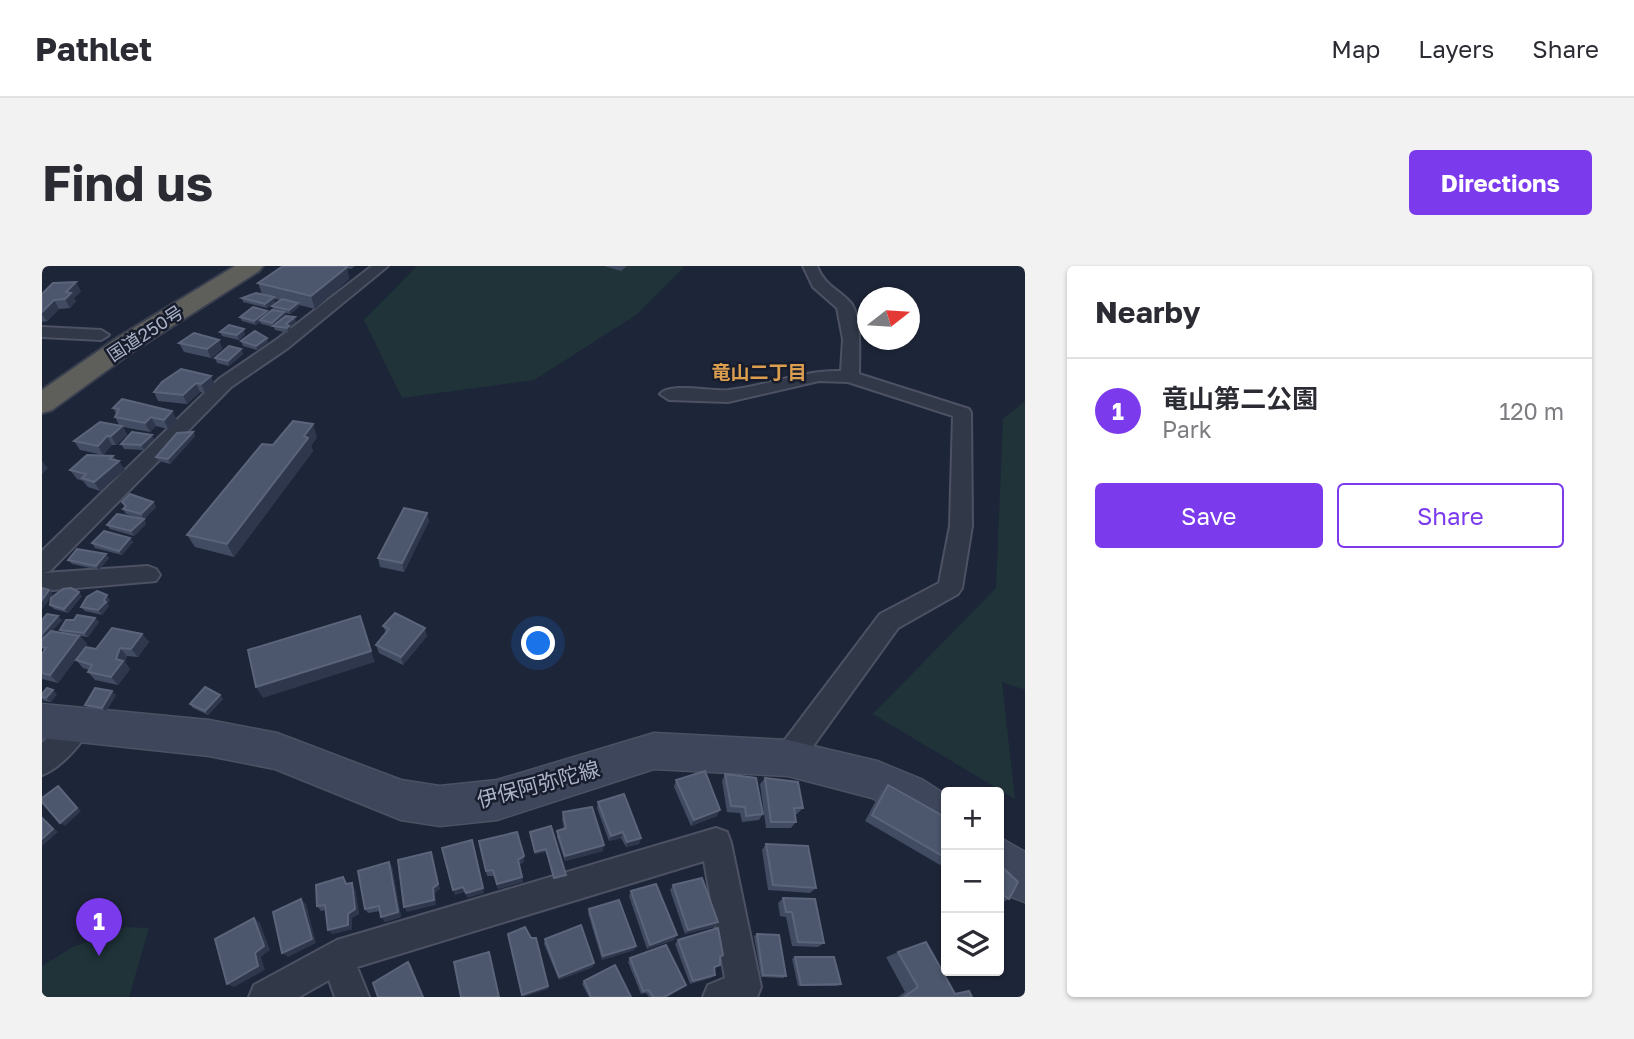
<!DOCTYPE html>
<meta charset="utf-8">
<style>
:root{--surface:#fff;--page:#f2f2f3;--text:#2b2b33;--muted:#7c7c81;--line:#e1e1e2;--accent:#7c3aed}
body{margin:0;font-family:"Golos Text","Noto Sans JP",sans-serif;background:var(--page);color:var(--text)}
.controls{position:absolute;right:21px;bottom:21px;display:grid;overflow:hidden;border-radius:7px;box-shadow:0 2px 5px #0004}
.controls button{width:63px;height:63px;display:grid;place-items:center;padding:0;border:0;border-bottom:2px solid var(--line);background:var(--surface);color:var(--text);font:35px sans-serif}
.compass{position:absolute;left:815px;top:21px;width:63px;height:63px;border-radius:50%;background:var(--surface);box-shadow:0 2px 5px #0004;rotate:73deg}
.you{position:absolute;left:497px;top:378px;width:24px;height:24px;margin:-18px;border:5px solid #fff;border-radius:50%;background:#1a73e8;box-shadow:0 0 0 10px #1a73e833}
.badge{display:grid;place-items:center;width:46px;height:46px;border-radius:50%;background:var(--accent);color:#fff;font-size:23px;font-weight:700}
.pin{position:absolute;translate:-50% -58px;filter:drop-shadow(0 2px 4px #0008)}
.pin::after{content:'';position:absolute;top:37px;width:24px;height:21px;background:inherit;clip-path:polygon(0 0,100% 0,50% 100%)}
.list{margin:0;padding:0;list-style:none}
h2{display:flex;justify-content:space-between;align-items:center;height:91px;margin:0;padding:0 28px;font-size:30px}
h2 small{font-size:23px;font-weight:400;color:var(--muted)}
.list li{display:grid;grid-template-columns:46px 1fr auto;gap:21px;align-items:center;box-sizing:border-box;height:105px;padding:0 28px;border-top:2px solid var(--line)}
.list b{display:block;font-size:26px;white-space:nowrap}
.list p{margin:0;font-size:23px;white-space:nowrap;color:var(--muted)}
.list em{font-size:23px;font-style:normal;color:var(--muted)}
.actions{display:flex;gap:14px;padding:21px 28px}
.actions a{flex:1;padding:16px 0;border:2px solid var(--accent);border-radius:7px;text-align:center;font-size:24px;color:var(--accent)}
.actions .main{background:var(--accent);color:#fff}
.icon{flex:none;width:38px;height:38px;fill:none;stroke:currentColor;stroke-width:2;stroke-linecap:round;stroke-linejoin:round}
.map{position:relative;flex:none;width:983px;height:731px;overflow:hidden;border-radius:7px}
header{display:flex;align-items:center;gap:42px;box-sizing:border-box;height:98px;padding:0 35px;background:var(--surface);border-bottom:2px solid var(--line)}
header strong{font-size:33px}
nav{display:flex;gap:38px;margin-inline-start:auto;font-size:24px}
.intro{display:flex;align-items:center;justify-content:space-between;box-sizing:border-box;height:168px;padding:0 42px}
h1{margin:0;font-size:49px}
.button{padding:18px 32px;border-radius:7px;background:var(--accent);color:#fff;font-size:24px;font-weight:700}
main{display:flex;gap:42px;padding:0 42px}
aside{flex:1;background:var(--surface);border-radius:7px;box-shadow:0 2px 5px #0004}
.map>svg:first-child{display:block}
.green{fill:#1f3339}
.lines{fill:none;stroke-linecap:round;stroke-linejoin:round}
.minor-casing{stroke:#4c5263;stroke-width:4}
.secondary-casing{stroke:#4c5263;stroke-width:3}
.trunk-casing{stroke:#393f4f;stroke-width:4}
.minor{fill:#313848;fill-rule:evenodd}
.secondary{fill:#3e465c;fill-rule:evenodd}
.trunk{fill:#5e5e5b;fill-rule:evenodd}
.wall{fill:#414b61}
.shaded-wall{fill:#2e374c}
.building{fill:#4c566c;stroke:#5b647a;stroke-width:2}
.labels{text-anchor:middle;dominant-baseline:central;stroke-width:5;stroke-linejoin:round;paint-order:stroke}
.far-street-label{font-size:18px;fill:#abb2c6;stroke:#171d2c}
.far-neighbourhood-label{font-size:19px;font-weight:bold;fill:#dc9e4f;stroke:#171d2c}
.street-label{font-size:21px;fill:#abb2c6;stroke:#171d2c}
</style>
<header>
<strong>Pathlet</strong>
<nav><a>Map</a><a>Layers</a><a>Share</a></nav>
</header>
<div class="intro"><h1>Find us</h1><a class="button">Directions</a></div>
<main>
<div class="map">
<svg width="983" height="731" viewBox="0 0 983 731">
<rect width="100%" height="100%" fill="#1d2538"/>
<path class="green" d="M 375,0 L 643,0 L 594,49 L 492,114 L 360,132 L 322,54 Z
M 983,135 L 983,424 L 960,416 L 973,533 L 831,448 L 954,322 L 961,153 Z
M 83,661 L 107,662 L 87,731 L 0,731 L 0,700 L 31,681 Z"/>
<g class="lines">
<g class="minor-casing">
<path id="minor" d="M 330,0 L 346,0 L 246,82 L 189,121 L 8,305 L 2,307 L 106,300 L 114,303 L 118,309 L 114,315 L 0,325 L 0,285 L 177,113 L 234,74 Z
M 761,0 L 775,0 C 782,19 796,23 808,36 C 820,48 817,92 817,108 L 927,143 L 929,147 L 930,260 L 920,322 L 916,328 L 856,362 L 756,501 L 746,505 L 736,501 L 732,492 L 736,483 L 838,348 L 897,317 L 908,260 L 911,150 L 806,116 L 777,115 L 686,136 L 627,134 L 618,128 C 628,116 671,126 687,124 C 725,120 760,104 799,105 L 801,73 L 795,42 L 771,21 Z
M 0,61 L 59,64 L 67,69 L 59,74 L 0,71 Z
M 37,446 L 47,450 L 50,458 C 42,476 19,502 0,509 L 0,477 L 27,450 Z
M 674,562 L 685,566 L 689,577 L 719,721 L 715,731 L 661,731 L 666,719 L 683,712 L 662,595 L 315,701 L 327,731 L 293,731 L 287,714 L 257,731 L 207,731 L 212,719 L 295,674 Z"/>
</g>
<g class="secondary-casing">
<path id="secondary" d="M 0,438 L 167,454 L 235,467 L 359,514 L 398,520 L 455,514 L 612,467 L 746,474 L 835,495 L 881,514 L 904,529 L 904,572 L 830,532 L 746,510 L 612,503 L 455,554 L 398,560 L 359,554 L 233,503 L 167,490 L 0,472 Z
M 957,571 L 983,586 L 983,636 L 967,630 L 957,621 Z"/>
</g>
<g class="trunk-casing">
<path id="trunk" d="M 193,0 L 221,0 L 217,5 L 93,84 L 10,144 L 0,147 L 0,124 L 75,72 Z"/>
</g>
<use href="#minor" class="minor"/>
<use href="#secondary" class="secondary"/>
<use href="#trunk" class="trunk"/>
</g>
<path class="wall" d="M 241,0 L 313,0 L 309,3 L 305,2 L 307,13 L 273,43 L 257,39 L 257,41 L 248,48 L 243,47 L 244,50 L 254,56 L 248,61 L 248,64 L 246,67 L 233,64 L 232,61 L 219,58 L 218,56 L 214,59 L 200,55 L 198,51 L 226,47 L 231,44 L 230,40 L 239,34 L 232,33 L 233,36 L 225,42 L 201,36 L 200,32 L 220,28 L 216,17 Z
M 562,0 L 585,0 L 579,5 Z
M 39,25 L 32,32 L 34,35 L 28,42 L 17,43 L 5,55 L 0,56 L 0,28 Z
M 178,66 L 203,68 L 197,74 L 180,70 Z
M 225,72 L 226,76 L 215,84 L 201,80 L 199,75 Z
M 177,74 L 180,83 L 169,92 L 142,86 L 137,77 Z
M 199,83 L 201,88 L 187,100 L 175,97 L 173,92 Z
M 139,103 L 173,119 L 163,127 L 158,126 L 145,138 L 116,135 L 112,126 Z
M 71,142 L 130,145 L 135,154 L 126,163 L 114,160 L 108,166 L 81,161 L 85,169 L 74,179 L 70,179 L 61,189 L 38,184 L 32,175 L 77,159 L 73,151 L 74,148 Z
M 151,166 L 153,170 L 128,198 L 117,195 L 114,191 Z
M 275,171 L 269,180 L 271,185 L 192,291 L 153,281 L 145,269 L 231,179 Z
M 112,173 L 102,184 L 82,183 L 79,178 Z
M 71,190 L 83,204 L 58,225 L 46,221 L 41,215 L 35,213 L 28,204 Z
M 80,236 L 111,236 L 114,241 L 102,253 L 84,248 L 81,243 L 83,241 Z
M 385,247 L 387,255 L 362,306 L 338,301 L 336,292 Z
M 102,253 L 104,258 L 92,270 L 68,263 L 65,259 Z
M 88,272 L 91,276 L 80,289 L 53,282 L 50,277 Z
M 64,288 L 67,292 L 57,304 L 30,298 L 26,294 Z
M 40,330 L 26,347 L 12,343 L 8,339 Z
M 68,334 L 65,338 L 67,340 L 60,349 L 43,345 L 39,341 Z
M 53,352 L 57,356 L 46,371 L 38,370 L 45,378 L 16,417 L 0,413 L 0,388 L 2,384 L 0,382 L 0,374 L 2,372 L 0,372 L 0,354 L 20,354 L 10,365 L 21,367 L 18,364 Z
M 341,360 L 385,370 L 361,399 L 337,387 L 334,379 L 344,367 Z
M 100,368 L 107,376 L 96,391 L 85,390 L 83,396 L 88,403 L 76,419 L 53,414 L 46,406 L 47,404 L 41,402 L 34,394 L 54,383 Z
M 0,428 L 15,428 L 9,436 L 2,435 L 0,433 Z
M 74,429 L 64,445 L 47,443 L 43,439 Z
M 178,429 L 181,433 L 166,449 L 151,442 L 148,438 Z
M 683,508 L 721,548 L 717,554 L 700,556 L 698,547 L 685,546 L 680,515 Z
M 723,512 L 761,542 L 755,548 L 753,548 L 754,556 L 749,562 L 724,562 L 718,518 Z
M 634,514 L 675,550 L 649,560 L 632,521 Z
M 846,519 L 904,554 L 904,596 L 898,599 L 823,555 L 839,525 Z
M 556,536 L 599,572 L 597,578 L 584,581 L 579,572 L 567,575 L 555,542 Z
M 521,546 L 561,585 L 523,595 L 515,571 L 515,565 L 522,563 L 520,553 Z
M 509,560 L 524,609 L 523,611 L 512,614 L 504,586 L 493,588 L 488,569 L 488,566 Z
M 437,575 L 482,590 L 482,596 L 477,599 L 481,616 L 456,623 L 452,610 L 445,610 Z
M 724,578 L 774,622 L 768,627 L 726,624 L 720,584 Z
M 957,598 L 967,633 L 957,638 Z
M 350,601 L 359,651 L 343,656 L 338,645 L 326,647 L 323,643 Z
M 305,618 L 313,623 L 317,648 L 310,652 L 310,663 L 290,668 L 284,644 L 279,645 L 275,640 Z
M 631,619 L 676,656 L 672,661 L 643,668 L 628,624 Z
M 589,625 L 635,669 L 632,674 L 605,683 L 587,630 Z
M 741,632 L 782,677 L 776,681 L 750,680 L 744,651 L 738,650 L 736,637 Z
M 547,643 L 592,684 L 560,694 L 546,647 Z
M 715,668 L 744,710 L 741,712 L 719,711 L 712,670 Z
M 503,673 L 551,701 L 517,714 L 502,678 Z
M 636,674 L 678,692 L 674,702 L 673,703 L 673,709 L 669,712 L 648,718 L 633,678 Z
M 856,686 L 913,728 L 930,731 L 856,731 L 863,726 L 844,691 Z
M 753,691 L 799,718 L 795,720 L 756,720 L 750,693 Z
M 588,692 L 644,719 L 640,722 L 625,731 L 607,731 L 604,727 L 599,728 L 586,696 Z
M 542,715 L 589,731 L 547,731 L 540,718 Z"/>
<path class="shaded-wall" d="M 295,0 L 305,1 L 307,13 L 273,43 L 269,30 Z
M 34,16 L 39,25 L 32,32 L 34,35 L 28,42 L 23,33 L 24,26 Z
M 232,31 L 233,36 L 225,42 L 223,38 Z
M 12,34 L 17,43 L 5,55 L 0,48 L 0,46 Z
M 256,37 L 257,41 L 248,48 L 247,44 Z
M 225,45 L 226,49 L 218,54 L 218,56 L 214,59 L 212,55 Z
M 242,46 L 244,51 L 231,60 L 232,61 L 230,57 Z
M 253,51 L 254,56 L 248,61 L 248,64 L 246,67 L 244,58 Z
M 202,63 L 203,68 L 197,74 L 195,69 Z
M 225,72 L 226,76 L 215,84 L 214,80 Z
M 177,74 L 180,83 L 169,92 L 165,83 Z
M 199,83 L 201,88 L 187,100 L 186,95 Z
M 169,110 L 173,119 L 163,127 L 159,118 Z
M 154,117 L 158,126 L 145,138 L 141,129 Z
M 130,145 L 135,154 L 126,163 L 122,154 Z
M 109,151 L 114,160 L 108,166 L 103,157 Z
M 271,158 L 275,171 L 269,180 L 271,185 L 192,291 L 185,278 Z
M 80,160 L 85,169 L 74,179 L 69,170 Z
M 151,166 L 153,170 L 128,198 L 126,193 Z
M 110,169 L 112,173 L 102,184 L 99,179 Z
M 65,170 L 70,179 L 61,189 L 56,180 Z
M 71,190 L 75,196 L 77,195 L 83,204 L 58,225 L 52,216 Z
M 0,195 L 6,202 L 0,208 Z
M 111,236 L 114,241 L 102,253 L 99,248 Z
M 385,247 L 387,255 L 362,306 L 360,297 Z
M 102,253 L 104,258 L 92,270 L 89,265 Z
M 88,272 L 91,276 L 80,289 L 77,285 Z
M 64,288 L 67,292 L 57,304 L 54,300 Z
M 7,324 L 11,328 L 0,344 L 0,334 Z
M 37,326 L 40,330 L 26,347 L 22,343 Z
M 65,329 L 68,334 L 65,338 L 67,340 L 60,349 L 56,344 Z
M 16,350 L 20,354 L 4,372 L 0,368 Z
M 53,352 L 57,356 L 46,371 L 42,367 Z
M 383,362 L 385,370 L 361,399 L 359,391 Z
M 100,368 L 107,376 L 96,391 L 89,383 Z
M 37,370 L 45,378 L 16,417 L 8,409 Z
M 78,382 L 85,390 L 83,396 L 88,403 L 76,419 L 69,411 Z
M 329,385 L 333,396 L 221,432 L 214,421 Z
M 11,424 L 15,428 L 9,436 L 4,432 Z
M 70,425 L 74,429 L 64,445 L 60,442 Z
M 178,429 L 181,433 L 166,449 L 163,445 Z
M 16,520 L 21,524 L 39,545 L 23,560 L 18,557 Z
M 678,544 L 675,550 L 649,560 L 652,554 Z
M 0,550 L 16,566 L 0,580 Z
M 581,566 L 579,572 L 567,575 L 569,570 Z
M 599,572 L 597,578 L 584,581 L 585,576 Z
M 562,579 L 561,585 L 523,595 L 523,590 Z
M 504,583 L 504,586 L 493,588 L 493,586 Z
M 389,586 L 398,623 L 393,627 L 394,639 L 365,646 L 362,641 Z
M 482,590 L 482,596 L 476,599 L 476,594 Z
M 347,596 L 350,601 L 359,651 L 343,656 L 339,651 Z
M 524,609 L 523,611 L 512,614 L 512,612 Z
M 480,611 L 481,616 L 456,623 L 455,618 Z
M 310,617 L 313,623 L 317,648 L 310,652 L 310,663 L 290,668 L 286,664 L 306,648 Z
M 421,621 L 423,626 L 413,629 L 411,624 Z
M 441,622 L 442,627 L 425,632 L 424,627 Z
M 259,633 L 264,638 L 274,677 L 246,691 L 240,687 Z
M 212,652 L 218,657 L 228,684 L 219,691 L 223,704 L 192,721 L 185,718 L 213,687 Z
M 676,656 L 672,661 L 643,668 L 646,664 Z
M 635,669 L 632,674 L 605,683 L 608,679 Z
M 594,680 L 592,684 L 560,694 L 561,690 Z
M 366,696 L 369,699 L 382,731 L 381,731 Z
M 552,697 L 551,701 L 517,714 L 517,711 Z
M 673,709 L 669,712 L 648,718 L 651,715 Z
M 506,720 L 506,723 L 481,731 L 480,729 Z"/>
<path class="building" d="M 241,0 L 302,0 L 305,1 L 269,30 L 216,17 Z
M 34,16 L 24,26 L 29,27 L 23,33 L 12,34 L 0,46 L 0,28 L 11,17 Z
M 214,27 L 232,31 L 223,38 L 200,32 Z
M 240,33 L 256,37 L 247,44 L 230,40 Z
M 211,41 L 225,45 L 212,55 L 198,51 Z
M 230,44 L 242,46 L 230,57 L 218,54 Z
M 244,50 L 253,51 L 244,58 L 247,60 L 245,62 L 231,60 Z
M 187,59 L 202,63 L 195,69 L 178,66 Z
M 213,65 L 225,72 L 214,80 L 199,75 Z
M 152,67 L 177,74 L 165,83 L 137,77 Z
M 187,80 L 199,83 L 186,95 L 173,92 Z
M 139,103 L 169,110 L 159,118 L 154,117 L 141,129 L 112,126 L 120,116 Z
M 80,133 L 130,145 L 122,154 L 109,151 L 103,157 L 73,151 L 77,143 L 71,142 Z
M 251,155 L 271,158 L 262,170 L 266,172 L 185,278 L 145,269 L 220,178 L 231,179 Z
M 58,156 L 80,160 L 69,170 L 65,170 L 56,180 L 32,175 Z
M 90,166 L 110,169 L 99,179 L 79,178 Z
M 151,166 L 126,193 L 114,191 L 135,167 Z
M 45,189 L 71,190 L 68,193 L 77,195 L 52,216 L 40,212 L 44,208 L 28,204 Z
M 88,228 L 111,236 L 99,248 L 81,243 L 84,240 L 80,236 Z
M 362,242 L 385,247 L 360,297 L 336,292 Z
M 75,248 L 102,253 L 89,265 L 65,259 Z
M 62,265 L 88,272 L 77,285 L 50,277 Z
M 35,283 L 64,288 L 54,300 L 26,294 Z
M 0,322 L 7,324 L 0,334 Z
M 29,322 L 37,326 L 22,343 L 8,339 L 9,332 L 21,323 Z
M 55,325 L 65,329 L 62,334 L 64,336 L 56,344 L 39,341 L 45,331 Z
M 353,347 L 383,362 L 359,391 L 334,379 L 347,363 L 341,360 Z
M 5,348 L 16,350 L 0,368 L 0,354 Z
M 35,349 L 53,352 L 42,367 L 18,364 L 24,354 L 32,354 Z
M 318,350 L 329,385 L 214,421 L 206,384 Z
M 70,362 L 100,368 L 89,383 L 78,382 L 74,393 L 81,395 L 69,411 L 46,406 L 50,399 L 34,394 L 44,381 L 54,383 Z
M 9,365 L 37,370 L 8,409 L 0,407 L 0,388 L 4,382 L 0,381 L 0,374 Z
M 163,421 L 178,429 L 163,445 L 148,438 Z
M 5,422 L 11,424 L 4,432 L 0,431 L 0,428 Z
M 53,422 L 70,425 L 60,442 L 43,439 Z
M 663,505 L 678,544 L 652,554 L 634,514 Z
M 683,508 L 714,512 L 721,548 L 704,550 L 703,541 L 689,540 Z
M 723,512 L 756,516 L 761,542 L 752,542 L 754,556 L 729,556 Z
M 846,519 L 896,547 L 904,554 L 904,592 L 830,549 Z
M 16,520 L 35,542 L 18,557 L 0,536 L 0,532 Z
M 582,528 L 599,572 L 585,576 L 581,566 L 569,570 L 556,536 Z
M 550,541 L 562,579 L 523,590 L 515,565 L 524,562 L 521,546 Z
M 0,552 L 11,563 L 0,573 Z
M 509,560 L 524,609 L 512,612 L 504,583 L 493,586 L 488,566 Z
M 475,566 L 482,590 L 476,594 L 480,611 L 455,618 L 451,604 L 444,605 L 437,575 Z
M 430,574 L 441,622 L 424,627 L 421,621 L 411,624 L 400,582 Z
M 724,578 L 766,580 L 774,622 L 731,619 Z
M 389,586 L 396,618 L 391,622 L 392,634 L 362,641 L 356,594 Z
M 347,596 L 356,646 L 339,651 L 337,640 L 323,643 L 316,605 Z
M 957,598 L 976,616 L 967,633 L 957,626 Z
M 301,611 L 304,618 L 310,617 L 313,643 L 306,648 L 306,659 L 286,664 L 283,639 L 275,640 L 274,619 Z
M 660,612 L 676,656 L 646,664 L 631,619 Z
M 614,618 L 635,669 L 608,679 L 589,625 Z
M 741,632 L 773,633 L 782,677 L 756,676 L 750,646 L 744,646 Z
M 259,633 L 270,673 L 240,687 L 231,646 Z
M 577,634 L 594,680 L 561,690 L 547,643 Z
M 212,652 L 222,680 L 213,687 L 216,700 L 185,718 L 173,673 Z
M 539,659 L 552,697 L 517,711 L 503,673 Z
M 483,661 L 489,672 L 494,672 L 506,720 L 480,729 L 466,668 Z
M 676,662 L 681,689 L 678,691 L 678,699 L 672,701 L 673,709 L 651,715 L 636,674 Z
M 715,668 L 737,669 L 744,710 L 721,709 Z
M 884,676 L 913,728 L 927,725 L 930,731 L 862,731 L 876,721 L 856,686 Z
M 624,679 L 644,719 L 622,731 L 611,731 L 607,724 L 601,725 L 588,692 Z
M 447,686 L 457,731 L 419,731 L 412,696 Z
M 753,691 L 792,691 L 799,718 L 759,719 Z
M 366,696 L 381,731 L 336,731 L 331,717 Z
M 573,699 L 589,731 L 549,731 L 542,715 Z"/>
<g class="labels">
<g class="far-street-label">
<text transform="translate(103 67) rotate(-33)">国道250号</text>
</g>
<g class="far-neighbourhood-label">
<text x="717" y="105">竜山二丁目</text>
</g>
<g class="street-label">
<text transform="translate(496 518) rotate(-15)">伊保阿弥陀線</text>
</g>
</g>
</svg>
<div class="controls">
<button>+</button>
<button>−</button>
<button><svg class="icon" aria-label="layers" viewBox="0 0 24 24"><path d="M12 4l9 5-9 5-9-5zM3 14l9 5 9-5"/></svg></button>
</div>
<svg class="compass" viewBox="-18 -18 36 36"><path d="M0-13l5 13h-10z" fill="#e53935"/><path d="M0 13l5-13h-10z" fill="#7c7c81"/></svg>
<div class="you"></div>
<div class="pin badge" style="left:57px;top:690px">1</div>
</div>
<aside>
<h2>Nearby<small></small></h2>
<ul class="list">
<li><span class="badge">1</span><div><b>竜山第二公園</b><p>Park</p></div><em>120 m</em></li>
</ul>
<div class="actions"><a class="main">Save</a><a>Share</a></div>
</aside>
</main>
